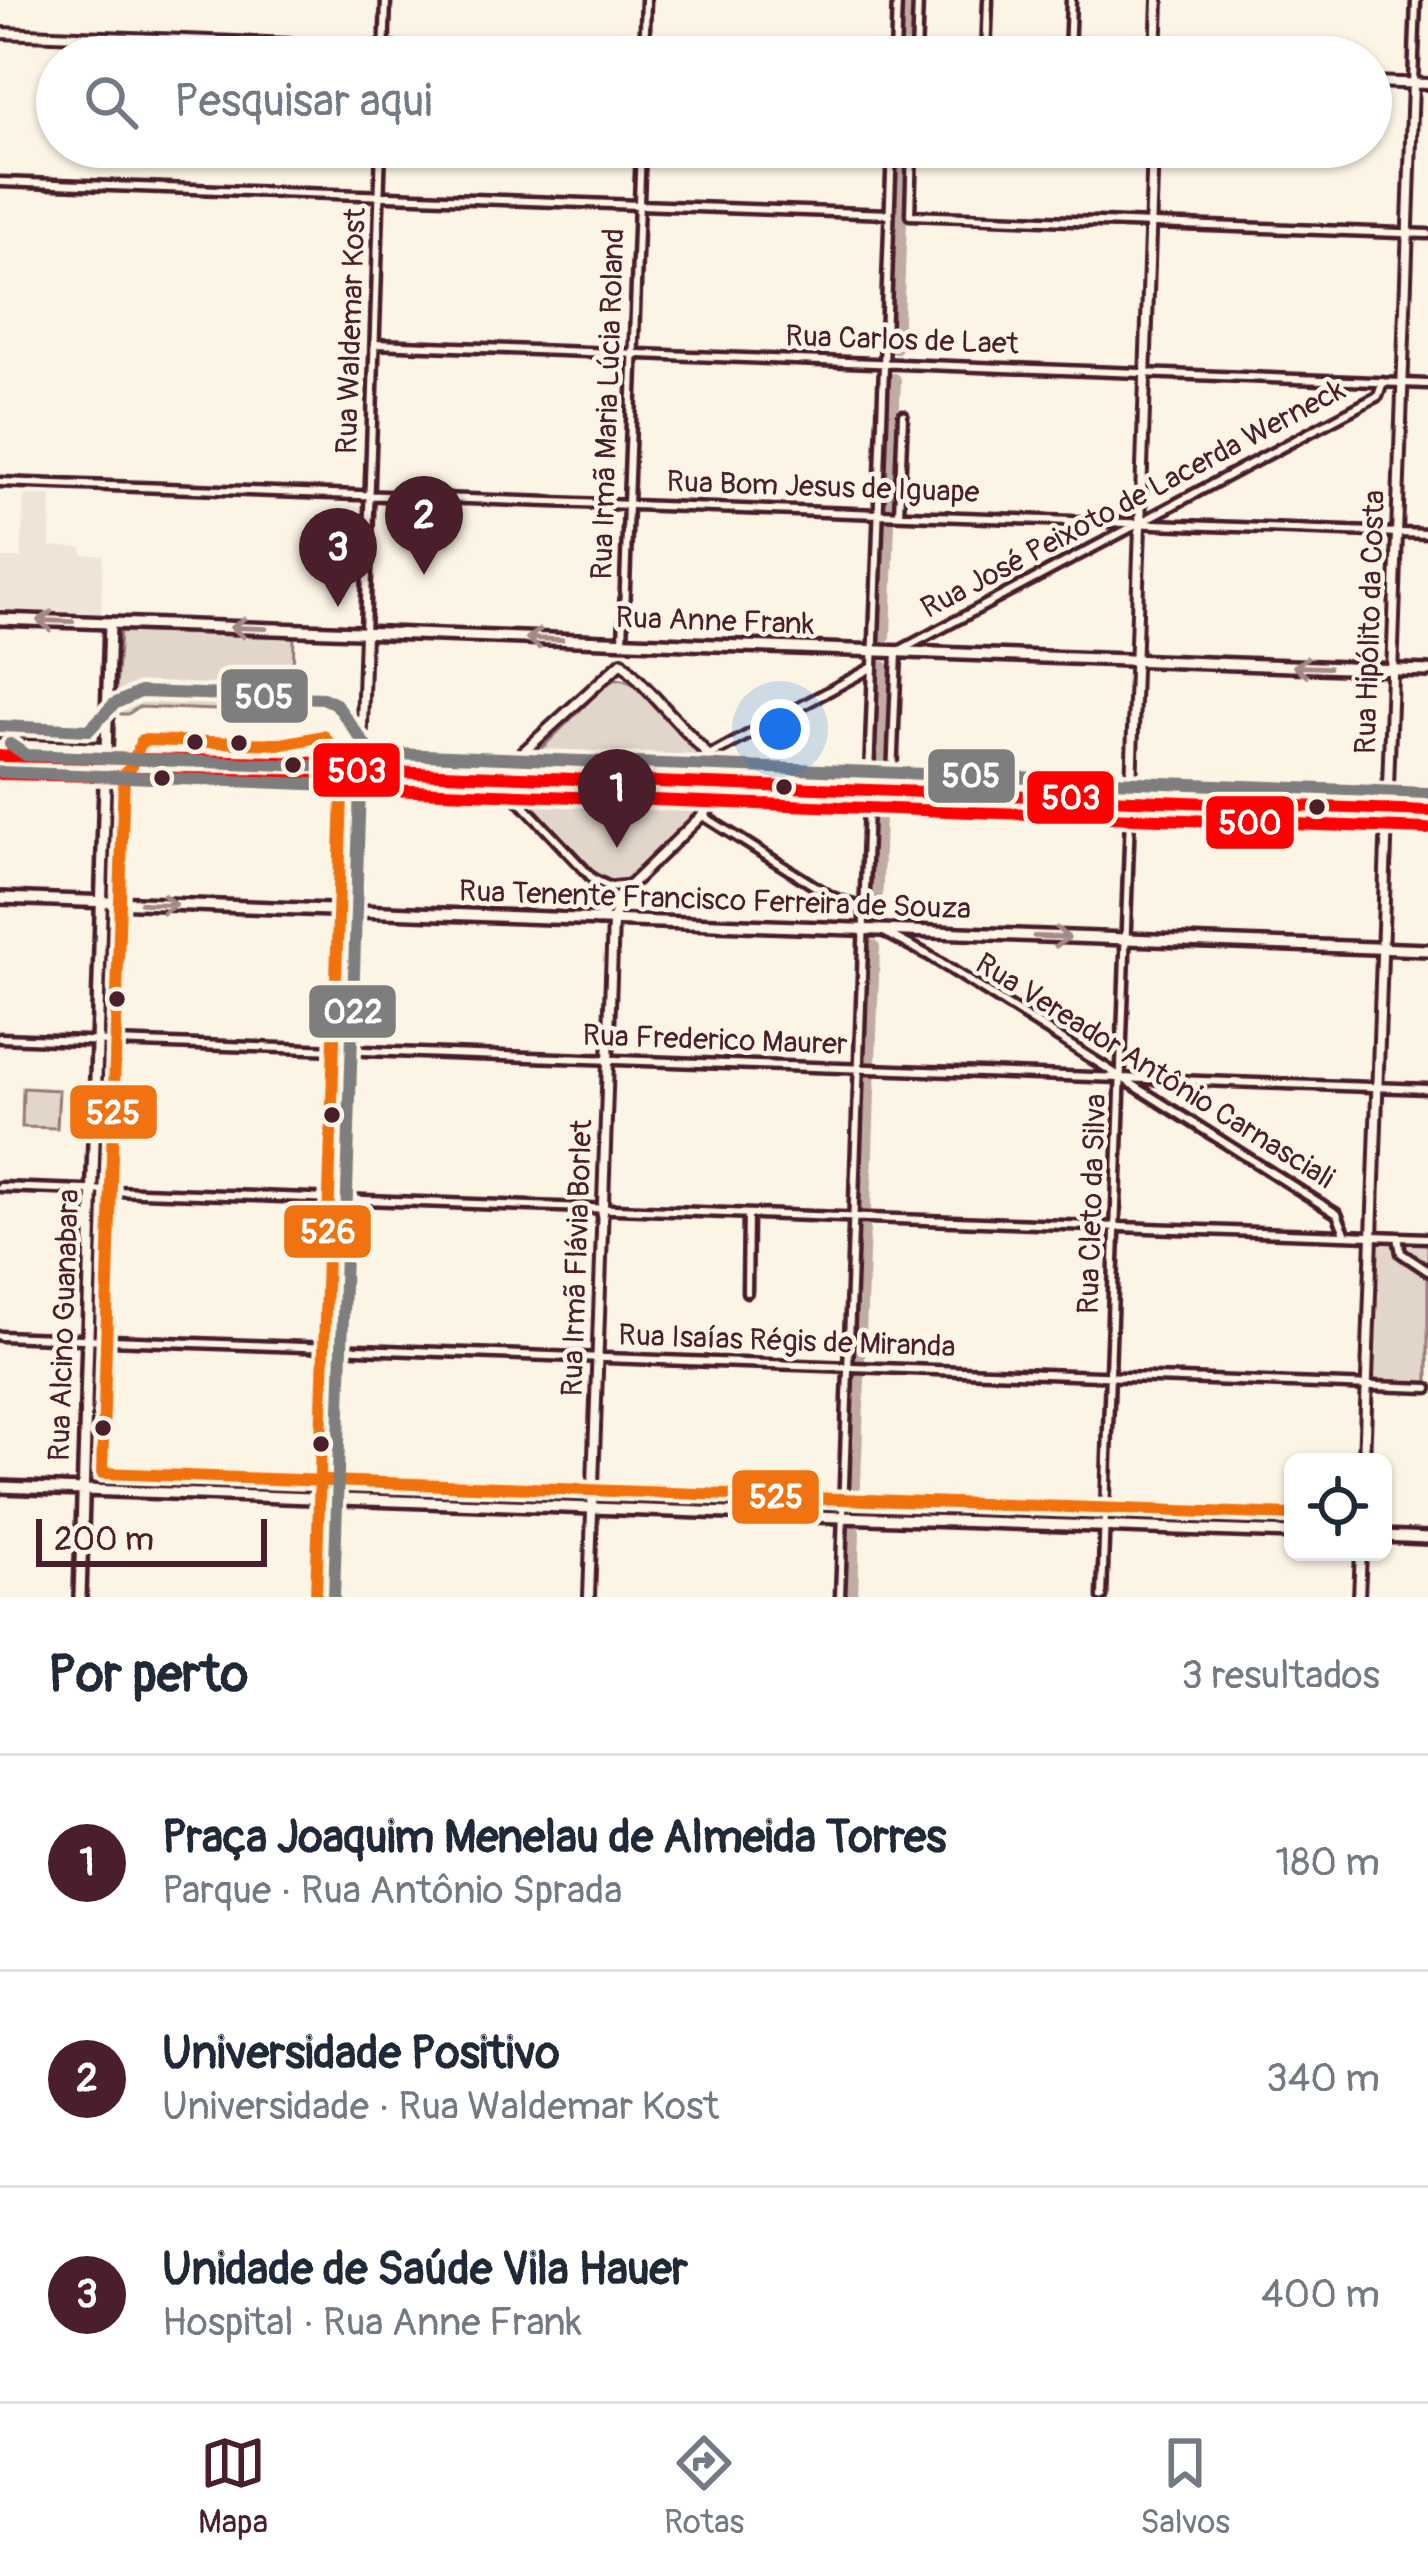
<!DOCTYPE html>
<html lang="pt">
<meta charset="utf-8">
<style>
:root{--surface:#fff;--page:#f6f6f7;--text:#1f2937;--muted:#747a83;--line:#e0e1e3;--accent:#4a1f2b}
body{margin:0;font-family:Pangolin,sans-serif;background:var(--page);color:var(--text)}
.controls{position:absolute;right:36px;bottom:36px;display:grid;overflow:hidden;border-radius:18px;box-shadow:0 3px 9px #0004}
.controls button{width:108px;height:108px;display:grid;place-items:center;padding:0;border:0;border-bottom:3px solid var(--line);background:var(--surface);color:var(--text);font:60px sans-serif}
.scale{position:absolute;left:36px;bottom:30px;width:231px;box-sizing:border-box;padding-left:12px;border:6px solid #4a1f2b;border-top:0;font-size:33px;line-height:42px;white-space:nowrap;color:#4a1f2b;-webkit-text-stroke:9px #fcf5e5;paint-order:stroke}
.you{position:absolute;left:780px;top:729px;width:42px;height:42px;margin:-30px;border:9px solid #fff;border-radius:50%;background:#1a73e8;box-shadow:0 0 0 18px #1a73e833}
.badge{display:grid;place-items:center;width:78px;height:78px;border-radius:50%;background:var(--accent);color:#fff;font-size:39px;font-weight:700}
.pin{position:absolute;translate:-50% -99px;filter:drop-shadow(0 3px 6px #0008)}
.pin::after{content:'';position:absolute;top:63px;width:42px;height:36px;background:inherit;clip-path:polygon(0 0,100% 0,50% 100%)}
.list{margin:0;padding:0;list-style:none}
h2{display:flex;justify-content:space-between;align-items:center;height:156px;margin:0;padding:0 48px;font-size:51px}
h2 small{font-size:39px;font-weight:400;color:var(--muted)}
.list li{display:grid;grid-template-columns:78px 1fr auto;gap:36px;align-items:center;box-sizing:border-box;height:216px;padding:0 48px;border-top:3px solid var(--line)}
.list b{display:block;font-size:45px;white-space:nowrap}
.list p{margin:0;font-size:39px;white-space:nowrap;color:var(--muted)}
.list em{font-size:39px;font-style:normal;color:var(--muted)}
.icon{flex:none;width:66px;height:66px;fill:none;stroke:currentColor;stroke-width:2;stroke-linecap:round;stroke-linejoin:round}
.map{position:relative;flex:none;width:1428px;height:1597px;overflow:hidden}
.search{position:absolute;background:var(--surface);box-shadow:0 3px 9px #0004;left:36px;right:36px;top:36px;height:132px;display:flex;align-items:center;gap:30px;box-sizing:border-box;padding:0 42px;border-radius:66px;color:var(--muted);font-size:45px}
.sheet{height:804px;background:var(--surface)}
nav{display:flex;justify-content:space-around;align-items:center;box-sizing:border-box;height:168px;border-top:3px solid var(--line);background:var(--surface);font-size:33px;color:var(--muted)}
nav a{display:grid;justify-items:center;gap:6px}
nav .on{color:var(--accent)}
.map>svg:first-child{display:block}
.built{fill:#eee5d7}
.green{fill:#e2d5ca;stroke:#967a7a;stroke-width:3}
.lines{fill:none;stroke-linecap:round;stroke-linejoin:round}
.river{stroke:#c0aca5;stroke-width:14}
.minor-casing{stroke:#4a1f2b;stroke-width:15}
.tertiary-casing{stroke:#4a1f2b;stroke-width:16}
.secondary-casing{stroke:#4a1f2b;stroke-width:18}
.primary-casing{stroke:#4a1f2b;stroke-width:18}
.minor{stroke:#fcf5e5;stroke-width:6}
.tertiary{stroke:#fcf5e5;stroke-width:8}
.secondary{stroke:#fcf5e5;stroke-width:9}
.primary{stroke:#fcf5e5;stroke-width:9}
.bus-1-casing{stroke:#fcf5e5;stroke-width:21}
.bus-2-casing{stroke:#fcf5e5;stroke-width:21}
.bus-3-casing{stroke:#fcf5e5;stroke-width:21}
.bus-4-casing{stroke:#fcf5e5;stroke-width:21}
.bus-5-casing{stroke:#fcf5e5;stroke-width:21}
.bus-6-casing{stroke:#fcf5e5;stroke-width:21}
.bus-1{stroke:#f00;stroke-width:12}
.bus-2{stroke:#f00;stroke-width:12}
.bus-3{stroke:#f17210;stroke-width:12}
.bus-4{stroke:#7e7e7e;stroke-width:12}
.bus-5{stroke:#7e7e7e;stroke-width:12}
.bus-6{stroke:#f17210;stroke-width:12}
.oneway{stroke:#a38a88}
.bus-dot{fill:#4a1f2b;stroke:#fcf5e5;stroke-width:4.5}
.labels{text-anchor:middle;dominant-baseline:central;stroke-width:9;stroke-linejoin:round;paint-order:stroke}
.street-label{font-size:30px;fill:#4a1f2b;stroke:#fcf5e5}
.line-badge{stroke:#fcf5e5;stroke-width:4.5}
.badge-label{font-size:33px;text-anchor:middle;font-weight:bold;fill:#fff}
</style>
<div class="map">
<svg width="1428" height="1597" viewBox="0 0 1428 1597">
<rect width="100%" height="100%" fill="#fcf5e5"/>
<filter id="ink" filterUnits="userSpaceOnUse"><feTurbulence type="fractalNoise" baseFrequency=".00833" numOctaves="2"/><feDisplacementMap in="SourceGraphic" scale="24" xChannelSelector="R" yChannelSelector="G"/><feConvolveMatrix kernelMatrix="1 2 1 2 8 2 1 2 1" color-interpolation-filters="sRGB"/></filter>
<g filter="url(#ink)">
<path class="built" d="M 24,495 L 51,496 L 50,546 L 82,548 L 83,555 L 103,555 L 101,613 L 0,609 L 0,558 L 21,558 Z"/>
<path class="green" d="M 120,631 L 294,637 L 292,713 L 139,707 L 128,714 L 121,714 L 115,703 Z
M 617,679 C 653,683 682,732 705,757 L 708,766 L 540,759 L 528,762 L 606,684 Z
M 528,795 L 703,802 L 706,806 L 626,883 L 610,884 L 598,878 L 526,803 Z
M 23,1088 L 59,1090 L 57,1128 L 22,1127 Z
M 1374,1240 L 1428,1242 L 1428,1383 L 1369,1381 Z"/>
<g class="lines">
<path class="river" d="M 907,45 L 908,0
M 895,347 L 903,147
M 889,500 L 894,380
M 884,636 L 888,524
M 880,762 L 883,668
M 875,915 L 878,817
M 864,1209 L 873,947
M 858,1362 L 863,1227
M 853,1507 L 858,1379
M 851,1597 L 853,1532"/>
<g class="minor-casing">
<path id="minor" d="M 384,57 L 386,0
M 644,57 L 646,0
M 895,57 L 897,0
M 916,57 L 918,0
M 986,57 L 988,0
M 1069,57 L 1071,0
M 1413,84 L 1416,0
M 912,147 L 910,215 L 1428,234
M 0,182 L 889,214
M 375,344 L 1428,384
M 0,482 L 1428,534
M 899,514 L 903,415
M 365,633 L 381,147
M 623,642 L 641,147
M 709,756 L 873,667
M 869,776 L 892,147
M 892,777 L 897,652 L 1378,396 L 1383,382
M 511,792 L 593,879 L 610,887 L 629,885
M 705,817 L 832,897 L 865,909
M 884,932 L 928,955 L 1337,1214 L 1346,1235
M 0,1038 L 1428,1089
M 0,1187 L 1428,1238
M 1398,1237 L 1401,1253 L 1428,1271
M 747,1292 L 748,1214
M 0,1336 L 1428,1388
M 840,1597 L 868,805
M 1102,1597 L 1130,815"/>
</g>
<g class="tertiary-casing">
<path id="tertiary" d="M 0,33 L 637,57
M 1156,57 L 1158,0
M 1371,82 L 1428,84
M 0,744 L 106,748
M 361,758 L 1428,797
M 510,764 L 622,662
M 0,772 L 1428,826
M 1131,788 L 1153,147
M 1364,1462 L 1413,84
M 334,1597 L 365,633
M 589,1597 L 613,921 L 622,893 L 719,799 L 722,770 L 622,662
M 1359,1597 L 1361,1552"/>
</g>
<g class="secondary-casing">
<path id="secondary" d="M 0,1487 L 1293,1533
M 1383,1536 L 1428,1538
M 80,1597 L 110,623"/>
</g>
<g class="primary-casing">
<path id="primary" d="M 0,619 L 1428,671
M 0,898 L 1428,950
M 597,920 L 622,893"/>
</g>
<use href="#minor" class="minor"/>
<use href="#tertiary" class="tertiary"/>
<use href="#secondary" class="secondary"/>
<use href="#primary" class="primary"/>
<g class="bus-1-casing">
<path id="bus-1" d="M 0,756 L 326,763 L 361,771 L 1428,811"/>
</g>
<g class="bus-2-casing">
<path id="bus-2" d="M 0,774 L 324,781 L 360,789 L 1427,829"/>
</g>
<g class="bus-3-casing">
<path id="bus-3" d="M 282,744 L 142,740 L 131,767 L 124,774 L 102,1473 L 1293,1515"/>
</g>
<g class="bus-4-casing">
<path id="bus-4" d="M 1,726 L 89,730 L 114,704 L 140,692 L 323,698 L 336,704 L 371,753 L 1428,793
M 10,744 L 26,755 L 388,769"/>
</g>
<g class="bus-5-casing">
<path id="bus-5" d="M 0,772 L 360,786 L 334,1597"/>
</g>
<g class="bus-6-casing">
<path id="bus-6" d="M 282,744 L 324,736 L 343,763 L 316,1596"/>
</g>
<use href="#bus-1" class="bus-1"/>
<use href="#bus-2" class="bus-2"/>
<use href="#bus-3" class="bus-3"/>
<use href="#bus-4" class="bus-4"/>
<use href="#bus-5" class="bus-5"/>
<use href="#bus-6" class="bus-6"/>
</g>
<defs><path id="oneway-shaft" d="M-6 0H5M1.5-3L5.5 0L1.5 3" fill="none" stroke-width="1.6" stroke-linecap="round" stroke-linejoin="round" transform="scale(3)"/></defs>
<g class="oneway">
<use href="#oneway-shaft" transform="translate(55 621) rotate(-178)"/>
<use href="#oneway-shaft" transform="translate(248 628) rotate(-178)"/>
<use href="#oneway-shaft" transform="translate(544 639) rotate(-178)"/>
<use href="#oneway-shaft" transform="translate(1311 667) rotate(-178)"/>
<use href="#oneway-shaft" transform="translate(159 904) rotate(2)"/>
<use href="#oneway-shaft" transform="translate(1052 937) rotate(2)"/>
</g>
</g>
<g class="bus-dot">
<circle cx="195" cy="742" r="10"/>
<circle cx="239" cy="743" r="10"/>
<circle cx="293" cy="765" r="10"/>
<circle cx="162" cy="778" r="10"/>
<circle cx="784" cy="787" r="10"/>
<circle cx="1317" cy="807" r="10"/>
<circle cx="117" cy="999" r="10"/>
<circle cx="332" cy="1115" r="10"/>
<circle cx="103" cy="1428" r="10"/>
<circle cx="321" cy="1444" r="10"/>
</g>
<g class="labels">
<g class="street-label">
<text transform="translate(351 331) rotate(-88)">Rua Waldemar Kost</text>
<text transform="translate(902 340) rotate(2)">Rua Carlos de Laet</text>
<text transform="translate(608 404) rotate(-88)">Rua Irmã Maria Lúcia Roland</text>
<text transform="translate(823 487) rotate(2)">Rua Bom Jesus de Iguape</text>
<text transform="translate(1133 499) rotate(-28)">Rua José Peixoto de Lacerda Werneck</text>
<text transform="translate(715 621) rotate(2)">Rua Anne Frank</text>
<text transform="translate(1370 622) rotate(-88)">Rua Hipólito da Costa</text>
<text transform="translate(715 900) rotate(2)">Rua Tenente Francisco Ferreira de Souza</text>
<text transform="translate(715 1040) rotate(2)">Rua Frederico Maurer</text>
<text transform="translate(1155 1071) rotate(32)">Rua Vereador Antônio Carnasciali</text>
<text transform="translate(1092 1204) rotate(-88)">Rua Cleto da Silva</text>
<text transform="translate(577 1258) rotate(-88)">Rua Irmã Flávia Borlet</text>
<text transform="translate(64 1325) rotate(-88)">Rua Alcino Guanabara</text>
<text transform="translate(787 1341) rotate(2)">Rua Isaías Régis de Miranda</text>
</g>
</g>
<g class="line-badge">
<rect x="219" y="667" width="91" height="58" rx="12" fill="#7e7e7e"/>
<rect x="311" y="741" width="91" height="58" rx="12" fill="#f00"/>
<rect x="926" y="747" width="91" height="58" rx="12" fill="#7e7e7e"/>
<rect x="1025" y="769" width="91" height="57" rx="12" fill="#f00"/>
<rect x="1204" y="794" width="92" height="57" rx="12" fill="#f00"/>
<rect x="307" y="983" width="91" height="57" rx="12" fill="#7e7e7e"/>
<rect x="68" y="1083" width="91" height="58" rx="12" fill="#f17210"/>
<rect x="282" y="1203" width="91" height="57" rx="12" fill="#f17210"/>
<rect x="730" y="1468" width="91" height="58" rx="12" fill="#f17210"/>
</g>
<g class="badge-label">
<text x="264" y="708">505</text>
<text x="357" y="782">503</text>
<text x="971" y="787">505</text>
<text x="1071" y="809">503</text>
<text x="1250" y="834">500</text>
<text x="353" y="1023">022</text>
<text x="113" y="1124">525</text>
<text x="328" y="1243">526</text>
<text x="776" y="1508">525</text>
</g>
</svg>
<div class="controls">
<button><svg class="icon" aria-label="locate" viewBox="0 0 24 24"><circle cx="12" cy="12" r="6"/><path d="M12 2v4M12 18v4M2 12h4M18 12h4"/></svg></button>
</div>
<div class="scale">200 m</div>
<div class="you"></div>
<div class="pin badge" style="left:617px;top:848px">1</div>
<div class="pin badge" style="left:424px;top:575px">2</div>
<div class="pin badge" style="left:338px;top:607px">3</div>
<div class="search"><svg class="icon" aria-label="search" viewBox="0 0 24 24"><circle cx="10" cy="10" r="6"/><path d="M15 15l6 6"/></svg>Pesquisar aqui</div>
</div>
<section class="sheet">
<h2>Por perto<small>3 resultados</small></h2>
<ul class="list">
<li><span class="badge">1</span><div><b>Praça Joaquim Menelau de Almeida Torres</b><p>Parque · Rua Antônio Sprada</p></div><em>180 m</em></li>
<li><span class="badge">2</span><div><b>Universidade Positivo</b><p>Universidade · Rua Waldemar Kost</p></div><em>340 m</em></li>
<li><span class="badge">3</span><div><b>Unidade de Saúde Vila Hauer</b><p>Hospital · Rua Anne Frank</p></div><em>400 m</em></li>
</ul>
</section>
<nav>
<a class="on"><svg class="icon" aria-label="map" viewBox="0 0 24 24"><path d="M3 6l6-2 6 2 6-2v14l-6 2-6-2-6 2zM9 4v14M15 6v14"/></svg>Mapa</a>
<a><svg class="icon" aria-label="directions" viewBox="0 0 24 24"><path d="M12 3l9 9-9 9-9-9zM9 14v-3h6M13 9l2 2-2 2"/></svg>Rotas</a>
<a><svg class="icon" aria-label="saved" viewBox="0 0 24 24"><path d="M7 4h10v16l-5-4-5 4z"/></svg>Salvos</a>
</nav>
